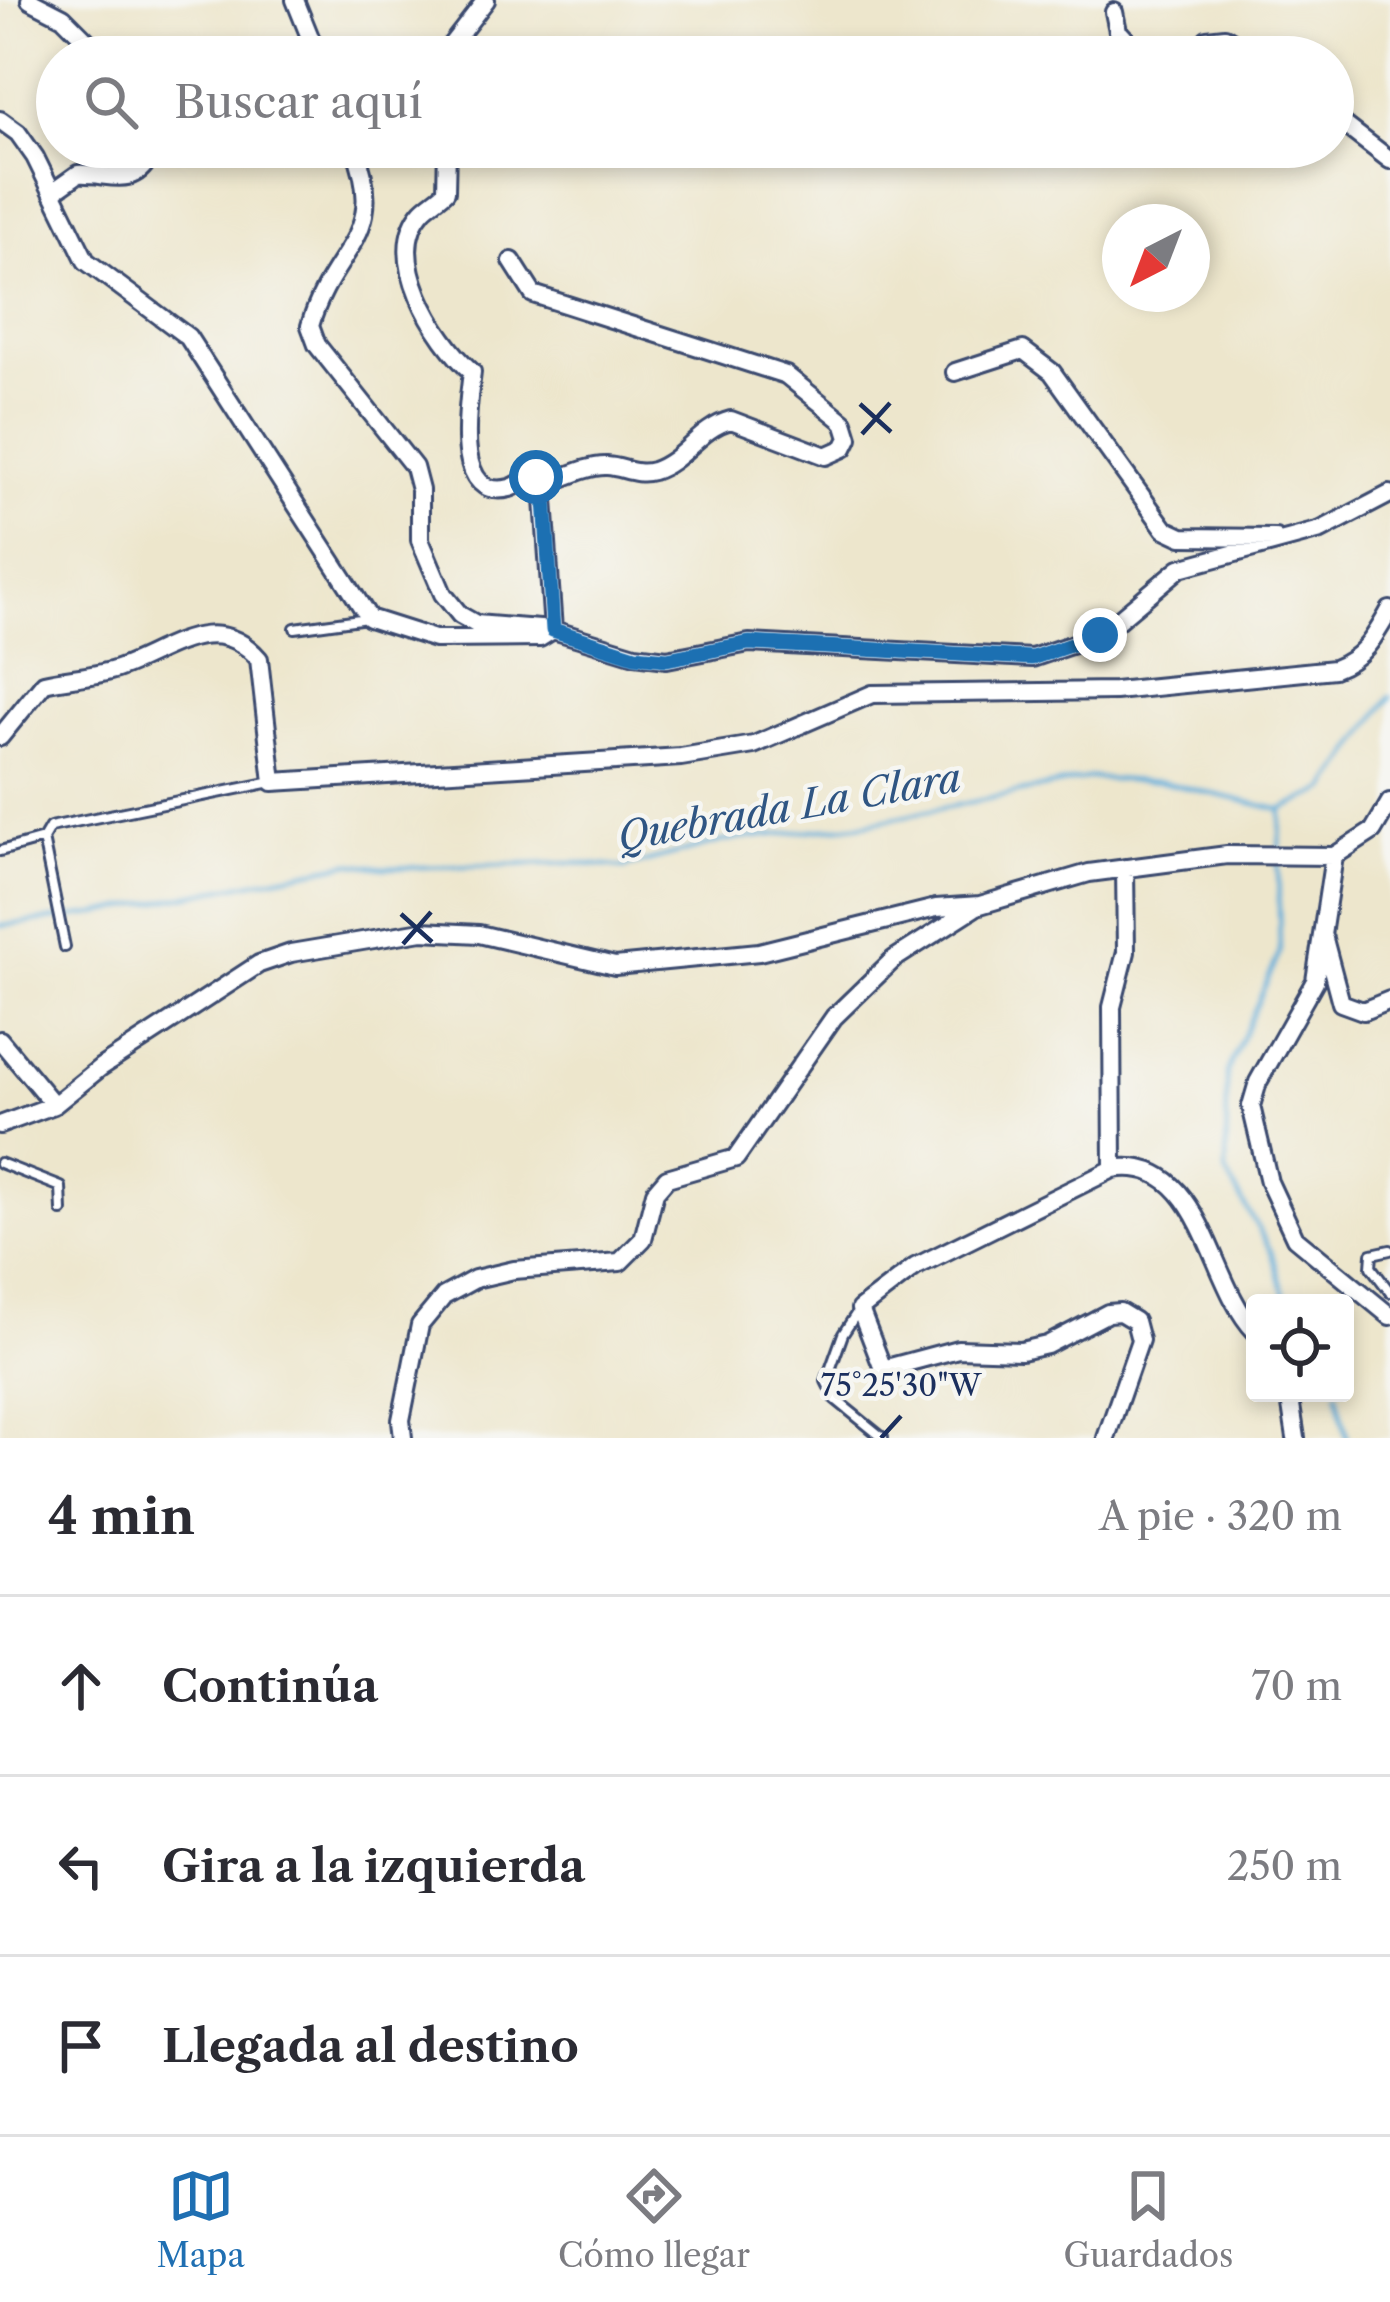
<!DOCTYPE html>
<html lang="es">
<meta charset="utf-8">
<style>
:root{--surface:#fff;--page:#f2f2f3;--text:#2b2b33;--muted:#7c7c81;--line:#e1e1e2;--accent:#1f6fb2}
body{margin:0;font-family:"Libre Caslon Text",serif;background:var(--page);color:var(--text)}
.controls{position:absolute;right:36px;bottom:36px;display:grid;overflow:hidden;border-radius:12px;box-shadow:0 6px 18px #0003}
.controls button{width:108px;height:108px;display:grid;place-items:center;padding:0;border:0;border-bottom:3px solid var(--line);background:var(--surface);color:var(--text);font:60px sans-serif}
.compass{position:absolute;left:1102px;top:204px;width:108px;height:108px;border-radius:50%;background:var(--surface);box-shadow:0 6px 18px #0003;rotate:222deg}
.stop{position:absolute;width:36px;height:36px;margin:-27px;border:9px solid #1f6fb2;border-radius:50%;background:#fff}
.stop.end{background:#1f6fb2;border-color:#fff;box-shadow:0 3px 12px #0008}
.list{margin:0;padding:0;list-style:none}
h2{display:flex;justify-content:space-between;align-items:center;height:156px;margin:0;padding:0 48px;font-size:51px}
h2 small{font-size:39px;font-weight:400;color:var(--muted)}
.list li{display:grid;grid-template-columns:78px 1fr auto;gap:36px;align-items:center;box-sizing:border-box;height:180px;padding:0 48px;border-top:3px solid var(--line)}
.list b{display:block;font-size:45px;white-space:nowrap}
.list em{font-size:39px;font-style:normal;color:var(--muted)}
.icon{flex:none;width:66px;height:66px;fill:none;stroke:currentColor;stroke-width:2;stroke-linecap:round;stroke-linejoin:round}
.map{position:relative;flex:none;width:1390px;height:1438px;overflow:hidden}
.search{position:absolute;background:var(--surface);box-shadow:0 6px 18px #0003;left:36px;right:36px;top:36px;height:132px;display:flex;align-items:center;gap:30px;box-sizing:border-box;padding:0 42px;border-radius:66px;color:var(--muted);font-size:45px}
.sheet{height:696px;background:var(--surface)}
nav{display:flex;justify-content:space-around;align-items:center;box-sizing:border-box;height:168px;border-top:3px solid var(--line);background:var(--surface);font-size:33px;color:var(--muted)}
nav a{display:grid;justify-items:center;gap:6px}
nav .on{color:var(--accent)}
.map>svg:first-child{display:block}
.lines{fill:none;stroke-linecap:round;stroke-linejoin:round}
.stream{stroke:#5fadd9;stroke-width:4.5}
.lane-casing{stroke:#3a4a6e;stroke-width:14}
.street-casing{stroke:#3a4a6e;stroke-width:22}
.lane{stroke:#fff;stroke-width:8}
.street{stroke:#fff;stroke-width:16}
.route{stroke:#1f6fb2;stroke-width:15}
.ticks{fill:none;stroke:#1b2f5e;stroke-width:4.5}
.labels{text-anchor:middle;dominant-baseline:central;stroke-width:9;stroke-linejoin:round;paint-order:stroke}
.water-label{font-size:39px;font-style:italic;fill:#2f5583;stroke:#f6f6f2}
.ticks-label{font-size:30px;text-anchor:middle;fill:#1b2f5e;stroke:#f6f6f2;stroke-width:9;stroke-linejoin:round;paint-order:stroke}
</style>
<div class="map">
<svg width="1390" height="1438" viewBox="0 0 1390 1438">
<rect width="100%" height="100%" fill="#f6f6f2"/>
<filter id="ink" filterUnits="userSpaceOnUse"><feTurbulence type="fractalNoise" baseFrequency=".00833" numOctaves="2"/><feDisplacementMap in="SourceGraphic" scale="24" xChannelSelector="R" yChannelSelector="G"/><feConvolveMatrix kernelMatrix="1 2 1 2 8 2 1 2 1" color-interpolation-filters="sRGB"/></filter>
<filter id="wash" filterUnits="userSpaceOnUse"><feTurbulence type="fractalNoise" baseFrequency=".004" numOctaves="4" result="noise"/><feDisplacementMap in="SourceGraphic" scale="48" xChannelSelector="R" yChannelSelector="G"/><feGaussianBlur stdDeviation="2.7" result="paint"/><feColorMatrix in="noise" values="0 0 0 0 0 0 0 0 0 0 0 0 0 0 0 0 0 1.4 0 .05"/><feComposite in="paint" operator="in"/></filter>
<g filter="url(#wash)">
<rect width="100%" height="100%" fill="#ede6cc"/>
<g class="lines">
<path class="stream" d="M 1279,849 L 1282,810
M 1278,861 L 1280,952 L 1227,1072 L 1226,1173 L 1271,1251 L 1288,1303
M 0,926 L 95,914 L 349,863 L 384,868 L 577,863 L 624,868 L 723,841 L 864,824 L 1090,778 L 1162,782 L 1282,810 L 1327,789 L 1390,697
M 1337,1393 L 1347,1438"/>
</g>
</g>
<g filter="url(#ink)">
<g class="lines">
<g class="lane-casing">
<path id="lane" d="M 295,628 L 367,618
M 0,851 L 43,839
M 65,947 L 43,839 L 50,827 L 272,782
M 0,1163 L 61,1187 L 62,1211
M 1390,1250 L 1372,1254 L 1371,1267 L 1390,1292
M 858,1311 L 843,1334 L 826,1381 L 835,1399 L 883,1438"/>
</g>
<g class="street-casing">
<path id="street" d="M 30,0 L 63,17 L 103,57
M 295,0 L 318,57
M 1114,12 L 1118,31 L 1142,57
M 442,57 L 486,0
M 1194,57 L 1207,39 L 1225,37 L 1257,57
M 1333,116 L 1390,160
M 0,120 L 18,133 L 35,157 L 86,261 L 188,337 L 369,618 L 435,639 L 540,638 L 553,630 L 543,485 L 536,477 C 525,478 520,485 510,488 C 450,503 469,400 472,372 C 436,340 382,255 423,210 C 430,203 439,198 446,191 L 447,147
M 354,147 C 390,239 333,245 310,326 L 317,345 L 414,467 L 420,490 L 420,540 L 443,594 L 460,615 L 476,624 L 553,630 L 635,655 L 667,659 L 749,643 L 1032,658 L 1100,635 L 1180,568 L 1321,530 L 1390,494
M 54,191 L 78,174 C 108,172 132,189 149,158 L 144,147
M 512,261 L 533,294 L 786,375 L 844,422 L 849,438 L 844,448 L 826,456 L 731,420 C 699,428 684,461 653,471 C 635,476 624,467 607,466 C 587,465 562,479 543,485
M 955,372 L 1023,350 L 1052,372 L 1165,529 L 1182,537 L 1275,538
M 0,737 L 44,683 C 68,677 96,677 120,668 C 167,651 216,609 259,659 L 273,782 L 681,757 L 754,745 L 872,694 L 1115,691 L 1334,669 C 1364,658 1375,636 1390,610
M 1334,856 L 1315,981 L 1258,1082 L 1251,1106 L 1269,1182 L 1295,1238 L 1390,1316
M 1125,868 L 1126,952 L 1112,1007 L 1113,1169 C 1203,1154 1207,1281 1255,1331
M 1324,939 L 1341,1003 L 1363,1011 L 1390,1000
M 0,1040 L 54,1105 L 101,1067 L 259,964 L 291,953 L 422,931 L 479,934 L 615,966 L 759,952 L 936,908 L 980,905 L 1089,873 L 1227,855 L 1334,856 L 1373,831 L 1390,802
M 0,1125 L 54,1105
M 1289,1393 L 1296,1438
M 403,1438 L 401,1420 L 420,1325 L 444,1296 L 475,1279 L 514,1270 L 620,1262 L 643,1239 L 655,1192 L 667,1178 L 736,1158 L 834,1017 L 894,959 L 974,908
M 1106,1438 L 1140,1340 L 1135,1321 L 1120,1312 L 1108,1313 L 1047,1345 L 1021,1351 L 958,1349 L 883,1369 L 860,1309 L 915,1267 L 1113,1169"/>
</g>
<use href="#lane" class="lane"/>
<use href="#street" class="street"/>
</g>
</g>
<g class="lines" filter="url(#ink)">
<path class="route" d="M 536,477 L 545,498 L 553,630 L 635,656 L 667,659 L 749,643 L 1032,658 L 1100,635"/>
</g>
<path class="ticks" d="M 860,404 L 891,432M 862,434 L 890,403M 401,914 L 432,942M 403,944 L 431,912M 881,1438 L 901,1416"/>
<g class="labels">
<g class="water-label">
<text transform="translate(789 807) rotate(-10)">Quebrada La Clara</text>
</g>
</g>
<g class="ticks-label">
<text x="901" y="1396">75°25'30"W</text>
</g>
</svg>
<div class="controls">
<button><svg class="icon" aria-label="locate" viewBox="0 0 24 24"><circle cx="12" cy="12" r="6"/><path d="M12 2v4M12 18v4M2 12h4M18 12h4"/></svg></button>
</div>
<svg class="compass" viewBox="-18 -18 36 36"><path d="M0-13l5 13h-10z" fill="#e53935"/><path d="M0 13l5-13h-10z" fill="#7c7c81"/></svg>
<div class="stop" style="left:536px;top:477px"></div>
<div class="stop end" style="left:1100px;top:635px"></div>
<div class="search"><svg class="icon" aria-label="search" viewBox="0 0 24 24"><circle cx="10" cy="10" r="6"/><path d="M15 15l6 6"/></svg>Buscar aquí</div>
</div>
<section class="sheet">
<h2>4 min<small>A pie · 320 m</small></h2>
<ul class="list">
<li><svg class="icon" aria-label="ahead" viewBox="0 0 24 24"><path d="M12 20V5M6 11l6-6 6 6"/></svg><div><b>Continúa</b></div><em>70 m</em></li>
<li><svg class="icon" aria-label="left" viewBox="0 0 24 24"><path d="M17 20v-9H6M10 6l-5 5 5 5"/></svg><div><b>Gira a la izquierda</b></div><em>250 m</em></li>
<li><svg class="icon" aria-label="arrive" viewBox="0 0 24 24"><path d="M6 21V4h12l-3 4 3 4H6"/></svg><div><b>Llegada al destino</b></div></li>
</ul>
</section>
<nav>
<a class="on"><svg class="icon" aria-label="map" viewBox="0 0 24 24"><path d="M3 6l6-2 6 2 6-2v14l-6 2-6-2-6 2zM9 4v14M15 6v14"/></svg>Mapa</a>
<a><svg class="icon" aria-label="directions" viewBox="0 0 24 24"><path d="M12 3l9 9-9 9-9-9zM9 14v-3h6M13 9l2 2-2 2"/></svg>Cómo llegar</a>
<a><svg class="icon" aria-label="saved" viewBox="0 0 24 24"><path d="M7 4h10v16l-5-4-5 4z"/></svg>Guardados</a>
</nav>
